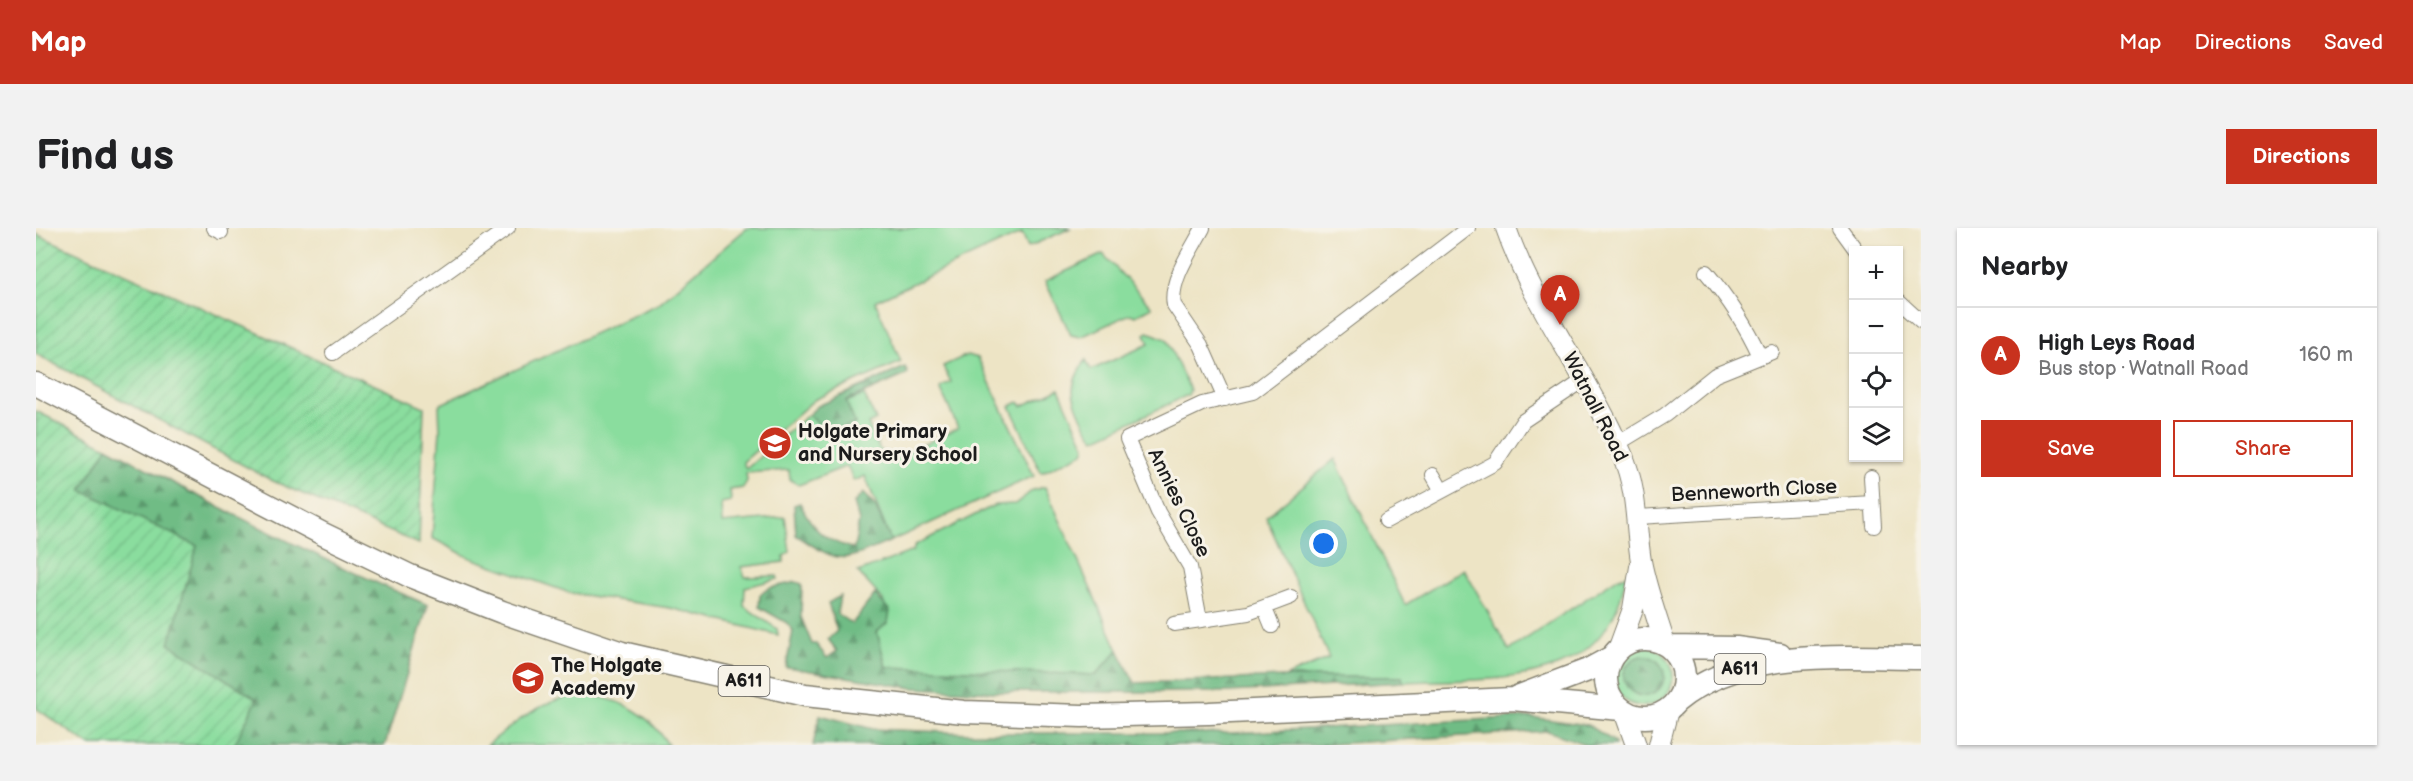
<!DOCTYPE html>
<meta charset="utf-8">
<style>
:root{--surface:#fff;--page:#f2f2f2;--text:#202124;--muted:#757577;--line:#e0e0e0;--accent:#c8321e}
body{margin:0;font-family:"Balsamiq Sans",sans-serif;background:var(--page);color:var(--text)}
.controls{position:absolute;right:18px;top:18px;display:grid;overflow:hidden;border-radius:0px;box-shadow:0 2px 4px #0004}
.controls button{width:54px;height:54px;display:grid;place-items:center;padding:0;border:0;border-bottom:2px solid var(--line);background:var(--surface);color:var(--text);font:30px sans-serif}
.you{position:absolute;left:1288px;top:316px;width:21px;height:21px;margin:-15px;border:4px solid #fff;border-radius:50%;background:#1a73e8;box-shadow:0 0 0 9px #1a73e833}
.badge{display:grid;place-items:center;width:39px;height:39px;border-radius:50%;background:var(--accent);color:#fff;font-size:20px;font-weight:700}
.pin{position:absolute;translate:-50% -50px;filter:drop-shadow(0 2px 3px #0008)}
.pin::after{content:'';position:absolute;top:32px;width:21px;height:18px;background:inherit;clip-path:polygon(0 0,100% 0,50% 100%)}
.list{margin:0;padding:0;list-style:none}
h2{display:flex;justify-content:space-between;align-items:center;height:78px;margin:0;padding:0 24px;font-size:26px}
h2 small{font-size:20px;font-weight:400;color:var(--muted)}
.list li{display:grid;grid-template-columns:39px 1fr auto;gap:18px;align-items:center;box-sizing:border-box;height:96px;padding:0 24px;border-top:2px solid var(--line)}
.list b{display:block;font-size:22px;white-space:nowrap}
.list p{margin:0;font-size:20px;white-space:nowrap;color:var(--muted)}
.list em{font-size:20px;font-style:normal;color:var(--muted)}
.actions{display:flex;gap:12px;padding:18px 24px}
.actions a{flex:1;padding:14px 0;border:2px solid var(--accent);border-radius:0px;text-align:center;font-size:21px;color:var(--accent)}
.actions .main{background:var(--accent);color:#fff}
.icon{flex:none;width:33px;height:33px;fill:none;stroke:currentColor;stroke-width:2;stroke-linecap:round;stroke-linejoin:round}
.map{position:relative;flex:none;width:1885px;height:517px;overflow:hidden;border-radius:0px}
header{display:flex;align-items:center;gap:36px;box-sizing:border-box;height:84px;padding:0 30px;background:var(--accent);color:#fff}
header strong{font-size:28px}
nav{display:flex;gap:33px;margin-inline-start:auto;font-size:21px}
.intro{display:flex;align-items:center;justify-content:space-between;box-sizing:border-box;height:144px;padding:0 36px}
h1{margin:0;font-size:42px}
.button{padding:15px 27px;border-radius:0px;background:var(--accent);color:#fff;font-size:21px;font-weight:700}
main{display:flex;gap:36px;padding:0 36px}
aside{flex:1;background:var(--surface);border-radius:0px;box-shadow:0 2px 4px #0004}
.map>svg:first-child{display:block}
.grass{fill:#8add9e;stroke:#537c5d;stroke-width:1.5}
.forest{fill:url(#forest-firs);stroke:#466c50;stroke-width:1.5}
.garden{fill:url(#garden-furrows);stroke:#537c5d;stroke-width:1.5}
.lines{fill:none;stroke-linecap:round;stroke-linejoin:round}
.street-casing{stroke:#848070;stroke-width:16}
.secondary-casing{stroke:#848070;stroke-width:22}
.primary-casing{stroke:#848070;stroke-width:25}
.street{stroke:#fff;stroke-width:14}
.secondary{stroke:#fff;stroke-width:20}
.primary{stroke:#fff;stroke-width:22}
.labels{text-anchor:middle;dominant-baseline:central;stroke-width:6;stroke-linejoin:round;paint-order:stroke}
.shield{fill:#f7f3e8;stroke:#5e5c59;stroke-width:1.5}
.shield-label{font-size:18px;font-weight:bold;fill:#1c1c1c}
.street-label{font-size:20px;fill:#1c1c1c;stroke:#f7f3e8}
.poi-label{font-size:20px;font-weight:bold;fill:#1c1c1c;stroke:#f7f3e8;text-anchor:start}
</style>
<header>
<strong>Map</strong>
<nav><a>Map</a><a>Directions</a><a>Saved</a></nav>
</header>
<div class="intro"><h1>Find us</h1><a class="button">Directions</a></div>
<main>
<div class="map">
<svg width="1885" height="517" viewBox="0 0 1885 517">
<defs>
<pattern id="forest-firs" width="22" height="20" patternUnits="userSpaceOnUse" patternTransform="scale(1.5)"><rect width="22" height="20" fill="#6fbc85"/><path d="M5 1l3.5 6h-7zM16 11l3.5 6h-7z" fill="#5a986c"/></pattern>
<pattern id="garden-furrows" width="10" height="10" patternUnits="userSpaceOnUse" patternTransform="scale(1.5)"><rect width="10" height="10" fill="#8add9e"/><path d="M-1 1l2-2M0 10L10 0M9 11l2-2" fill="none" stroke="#76bd88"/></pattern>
</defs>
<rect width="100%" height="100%" fill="#f7f3e8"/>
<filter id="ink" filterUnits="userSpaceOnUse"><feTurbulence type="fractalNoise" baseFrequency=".0167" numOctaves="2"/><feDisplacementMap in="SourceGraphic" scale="12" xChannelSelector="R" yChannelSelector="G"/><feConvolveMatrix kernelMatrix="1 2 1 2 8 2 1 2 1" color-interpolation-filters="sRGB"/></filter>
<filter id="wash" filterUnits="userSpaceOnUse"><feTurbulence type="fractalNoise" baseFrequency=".008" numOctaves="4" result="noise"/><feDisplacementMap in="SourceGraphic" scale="24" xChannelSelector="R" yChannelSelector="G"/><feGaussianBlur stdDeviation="1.35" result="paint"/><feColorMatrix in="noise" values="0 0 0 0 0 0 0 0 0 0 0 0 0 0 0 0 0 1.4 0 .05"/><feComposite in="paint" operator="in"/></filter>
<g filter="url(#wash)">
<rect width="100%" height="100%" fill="#ede4c5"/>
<path class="grass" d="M 711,0 L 1035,0 L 992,19 L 986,5 L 839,73 L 865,134 L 778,172 L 707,234 L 710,241 L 772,187 L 794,204 L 819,195 L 810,174 L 828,167 L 840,192 L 832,196 L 844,222 L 864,228 L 922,200 L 904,160 L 915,154 L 907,138 L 931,127 L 942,130 L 998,248 L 855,313 L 829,248 L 818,253 L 811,238 L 763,257 L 754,252 L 753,242 L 710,245 L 711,253 L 707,260 L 694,262 L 695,273 L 685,275 L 686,295 L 749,289 L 754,324 L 748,328 L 748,334 L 705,339 L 709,349 L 741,348 L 742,351 L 709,359 L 708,378 L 741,401 L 742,407 L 634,380 L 534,365 L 432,329 L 396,310 L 404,203 L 403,177 L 622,76 Z
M 1067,26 L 1116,79 L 1100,88 L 1094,86 L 1045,109 L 1035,107 L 1009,53 Z
M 1112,104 L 1130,111 L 1154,162 L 1152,167 L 1059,211 C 1051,205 1037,173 1037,163 C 1037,152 1044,140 1050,132 L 1055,142 L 1113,116 L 1109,106 Z
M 1023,161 L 1049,218 L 1047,225 L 1005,245 L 974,178 L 983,174 L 986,178 Z
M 1299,231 L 1369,377 L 1428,341 L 1473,422 L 1583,349 L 1590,347 C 1571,464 1459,450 1367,454 L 1366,449 L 1249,449 L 1293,430 L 1230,289 Z
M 1009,259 L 1082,422 L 1060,447 L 850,439 L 841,404 L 852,394 L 847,372 L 822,344 L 877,323 L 879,317 L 959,277 L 979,276 L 997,262 Z
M1577 448a30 30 0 1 1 60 0a30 30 0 1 1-60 0Z
M 540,467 C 579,467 612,483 632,517 L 451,517 C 479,495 504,473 540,467 Z"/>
<path class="forest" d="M 869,139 L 872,146 L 810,173 L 819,196 L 794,204 L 772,187 L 782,178 Z
M 71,219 C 176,277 281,330 392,377 L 349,517 L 198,517 L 221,471 L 133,416 L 161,318 L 45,262 Z
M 827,265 L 839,278 L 855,313 C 804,335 806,337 760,307 L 758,277 L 764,275 C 778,304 788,312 818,321 L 823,293 L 818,275 Z
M 760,354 L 766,356 L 765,389 L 776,416 L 780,416 L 791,430 L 801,423 L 792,411 L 801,403 L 792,375 L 804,368 L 801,386 L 816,396 L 839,366 L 854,383 L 852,394 L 841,404 L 850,439 L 1060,447 L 1082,422 L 1099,455 L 1249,449 L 1366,449 L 1367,454 L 1193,464 L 959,464 L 877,460 L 750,439 L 757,403 L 751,395 L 723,379 L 724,367 L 733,360 Z
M1588 448a20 20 0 1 1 40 0a20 20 0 1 1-40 0Z
M 784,487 L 837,501 L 936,505 L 1196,505 L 1494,489 L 1552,497 L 1577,513 L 1580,517 L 1551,517 L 1512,503 L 1277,517 L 777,517 Z"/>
<path class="garden" d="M 0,6 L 388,179 L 383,316 L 237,253 L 0,126 Z
M 0,183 L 71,219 L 45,262 L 161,318 L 133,416 L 221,471 L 198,517 L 53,517 L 0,480 Z"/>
</g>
<g filter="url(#ink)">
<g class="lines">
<g class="street-casing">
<path id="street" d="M 178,0 L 185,4
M 1167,0 C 1156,21 1133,53 1138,77 L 1165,117 L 1189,171
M 1804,0 L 1820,22
M 1670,44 C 1692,70 1710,97 1724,128
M 1862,73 L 1885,94
M 297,125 L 472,0
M 1581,216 L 1629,187 L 1679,147 L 1736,124
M 1397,247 L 1406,263
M 1835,249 L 1838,298
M 1602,289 L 1836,275
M 1350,293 L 1459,235 L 1487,193 L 1548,152
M 1229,381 L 1236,398
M 1164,392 L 1154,339 L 1122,284 L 1091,211 L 1166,176 L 1217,164 L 1432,0
M 1138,396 L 1212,385 L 1255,369"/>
</g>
<g class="secondary-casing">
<path id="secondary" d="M 1470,0 C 1498,81 1553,148 1586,226 C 1602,263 1599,296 1605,333 C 1610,360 1621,390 1629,416
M 1582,422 L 1597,381 L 1604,339
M 1588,483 L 1600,517
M 1623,517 L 1632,482"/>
</g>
<g class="primary-casing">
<path id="primary" d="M 0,156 L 287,306 L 374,348 L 466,384 L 586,425 L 769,467 L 928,484 L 1046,488 L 1173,485 L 1476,471 L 1585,481
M1570 450a39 39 0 1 1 78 0a39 39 0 1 1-78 0Z
M 1633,419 L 1700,420 L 1744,426
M 1481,469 L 1552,442 L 1576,429
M 1641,473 C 1707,419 1805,430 1885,430"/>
</g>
<use href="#street" class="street"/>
<use href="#secondary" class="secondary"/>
<use href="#primary" class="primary"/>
</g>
</g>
<defs>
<g id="school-disc" transform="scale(1.725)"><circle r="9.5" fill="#c8321e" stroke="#f7f3e8"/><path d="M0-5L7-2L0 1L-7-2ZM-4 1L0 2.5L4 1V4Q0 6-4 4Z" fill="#fff"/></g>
</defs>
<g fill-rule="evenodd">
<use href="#school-disc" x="739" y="215"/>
<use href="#school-disc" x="492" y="450"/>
</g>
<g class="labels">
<g class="shield">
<rect x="1678.5" y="426" width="51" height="30" rx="4.5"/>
<rect x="682.5" y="438" width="51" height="30" rx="4.5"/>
</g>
<g class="shield-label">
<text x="1704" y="441">A611</text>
<text x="708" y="453">A611</text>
</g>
<g class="street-label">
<text transform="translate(1559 179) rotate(63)">Watnall Road</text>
<text transform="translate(1718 263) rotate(-3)">Benneworth Close</text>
<text transform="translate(1143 275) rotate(64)">Annies Close</text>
</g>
<g class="poi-label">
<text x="762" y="204">Holgate Primary<tspan x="762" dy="23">and Nursery School</tspan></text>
<text x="515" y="438">The Holgate<tspan x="515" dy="23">Academy</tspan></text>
</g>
</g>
</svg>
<div class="controls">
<button>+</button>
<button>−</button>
<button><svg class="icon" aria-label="locate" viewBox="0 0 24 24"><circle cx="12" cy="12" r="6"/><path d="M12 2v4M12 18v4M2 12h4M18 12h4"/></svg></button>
<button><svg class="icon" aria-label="layers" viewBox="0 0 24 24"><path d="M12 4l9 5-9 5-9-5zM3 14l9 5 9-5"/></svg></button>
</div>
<div class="you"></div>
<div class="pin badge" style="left:1524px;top:97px">A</div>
</div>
<aside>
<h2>Nearby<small></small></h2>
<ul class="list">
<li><span class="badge">A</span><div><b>High Leys Road</b><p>Bus stop · Watnall Road</p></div><em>160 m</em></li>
</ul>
<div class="actions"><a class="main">Save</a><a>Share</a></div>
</aside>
</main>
